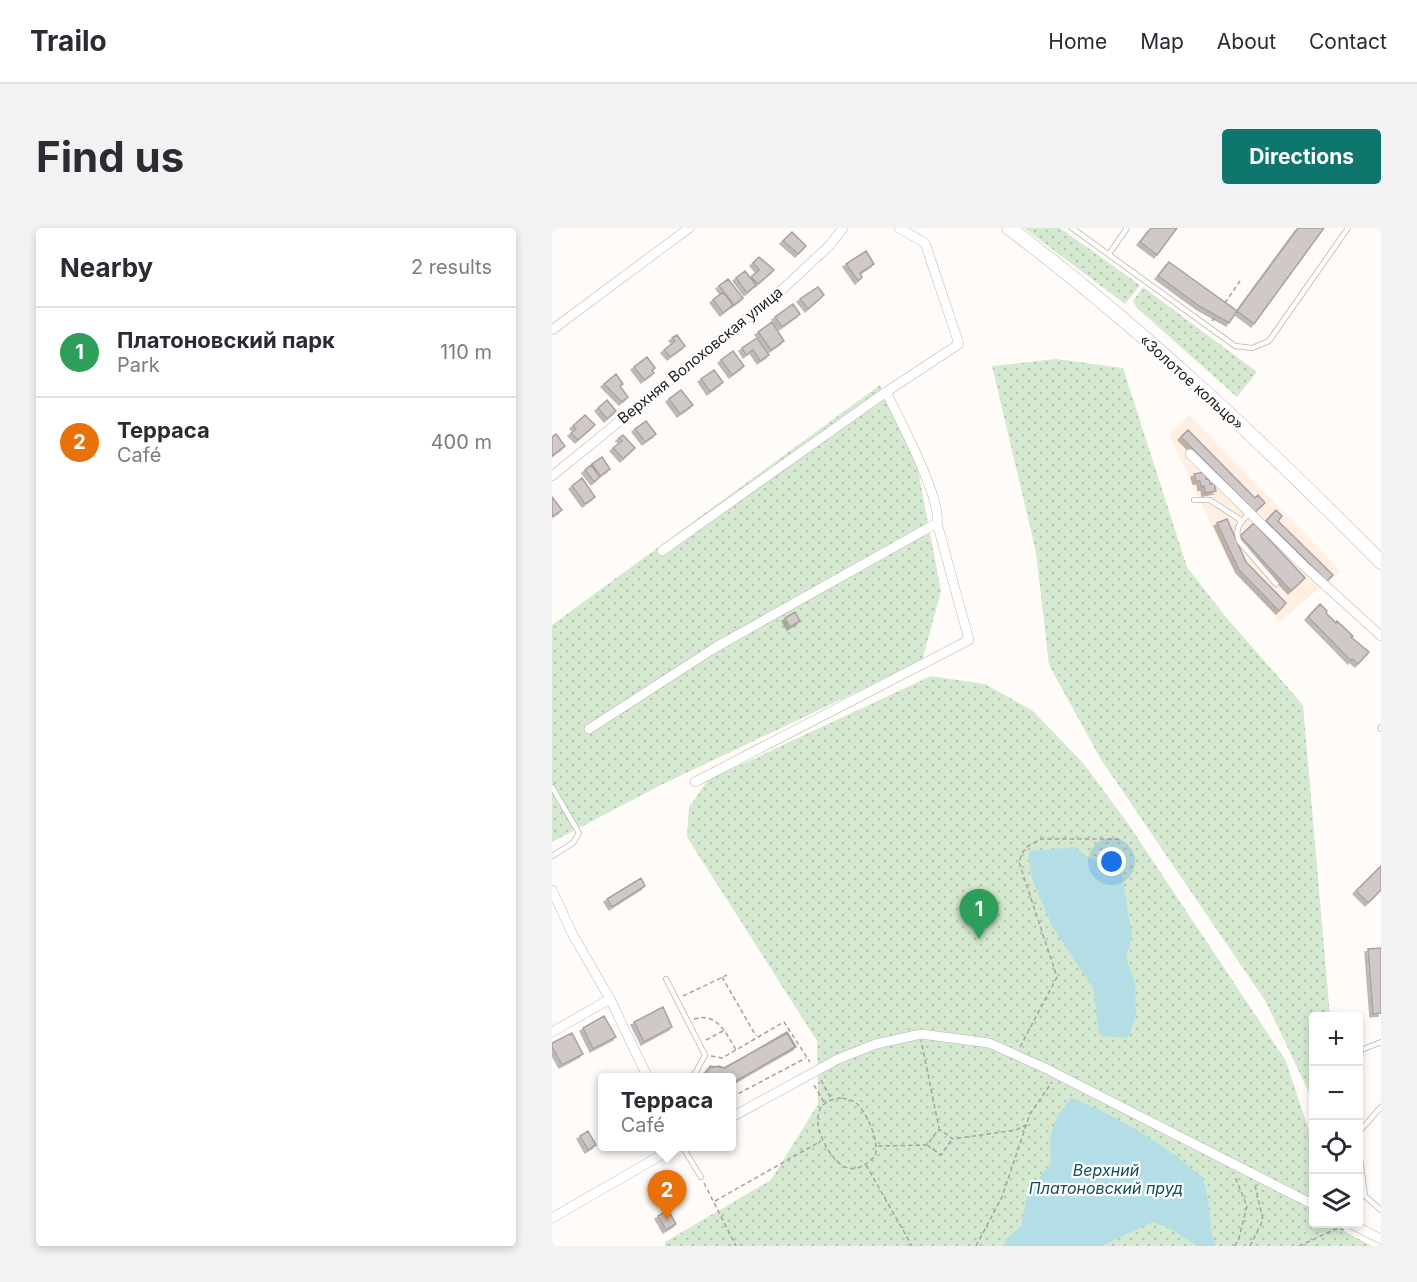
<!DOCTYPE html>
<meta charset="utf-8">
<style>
:root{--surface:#fff;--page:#f2f2f3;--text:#2b2b33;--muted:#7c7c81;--line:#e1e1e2;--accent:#0f766e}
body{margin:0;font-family:Inter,sans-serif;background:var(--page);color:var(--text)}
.controls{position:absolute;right:18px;bottom:18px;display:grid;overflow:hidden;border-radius:6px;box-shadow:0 3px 9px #0003}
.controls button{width:54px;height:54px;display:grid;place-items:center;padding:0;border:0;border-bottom:2px solid var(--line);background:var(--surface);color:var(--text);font:30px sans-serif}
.you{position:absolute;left:560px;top:634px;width:21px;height:21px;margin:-15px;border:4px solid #fff;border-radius:50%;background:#1a73e8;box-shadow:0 0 0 9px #1a73e833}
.badge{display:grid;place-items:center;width:39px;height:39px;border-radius:50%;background:var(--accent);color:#fff;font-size:20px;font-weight:700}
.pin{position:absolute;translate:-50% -50px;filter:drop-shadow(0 2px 3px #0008)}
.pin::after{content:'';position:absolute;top:32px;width:21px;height:18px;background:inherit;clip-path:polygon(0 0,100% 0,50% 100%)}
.popup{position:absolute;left:46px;top:845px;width:138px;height:78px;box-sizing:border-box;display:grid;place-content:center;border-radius:6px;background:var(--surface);filter:drop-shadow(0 2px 4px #0005);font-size:20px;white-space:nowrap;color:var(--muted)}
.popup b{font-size:22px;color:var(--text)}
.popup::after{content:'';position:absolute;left:50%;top:100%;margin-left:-12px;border:12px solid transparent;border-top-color:var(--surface)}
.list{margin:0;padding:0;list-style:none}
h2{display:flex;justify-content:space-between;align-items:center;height:78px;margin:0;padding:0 24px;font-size:26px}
h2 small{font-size:20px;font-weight:400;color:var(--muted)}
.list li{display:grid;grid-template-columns:39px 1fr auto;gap:18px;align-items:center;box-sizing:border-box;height:90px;padding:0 24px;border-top:2px solid var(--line)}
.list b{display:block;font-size:22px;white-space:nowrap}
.list p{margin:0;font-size:20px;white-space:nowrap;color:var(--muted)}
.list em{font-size:20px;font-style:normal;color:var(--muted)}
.icon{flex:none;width:33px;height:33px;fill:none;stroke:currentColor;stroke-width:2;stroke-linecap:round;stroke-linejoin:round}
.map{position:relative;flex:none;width:829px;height:1018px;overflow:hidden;border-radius:6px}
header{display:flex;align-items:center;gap:36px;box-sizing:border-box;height:84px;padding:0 30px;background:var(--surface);border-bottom:2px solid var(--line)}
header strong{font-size:28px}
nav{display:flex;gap:33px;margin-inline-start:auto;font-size:21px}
.intro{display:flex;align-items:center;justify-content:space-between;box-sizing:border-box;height:144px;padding:0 36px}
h1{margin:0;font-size:42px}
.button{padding:15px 27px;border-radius:6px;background:var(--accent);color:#fff;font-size:21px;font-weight:700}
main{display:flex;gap:36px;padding:0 36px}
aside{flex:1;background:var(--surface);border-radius:6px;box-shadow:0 3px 9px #0003}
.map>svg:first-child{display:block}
.industrial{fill:#ffeee2}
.green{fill:url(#green-dots)}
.water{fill:#b4dee5}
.building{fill:#d1c9c8;stroke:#a9a1a0;stroke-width:1.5;filter:url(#shadow)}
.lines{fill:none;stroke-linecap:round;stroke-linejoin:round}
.lane-casing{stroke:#bbb5b0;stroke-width:6}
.street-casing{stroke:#bbb5b0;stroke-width:10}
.primary-casing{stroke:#bbb5b0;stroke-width:15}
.path{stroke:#a5a19f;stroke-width:1.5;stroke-dasharray:4.5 3;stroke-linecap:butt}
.lane{stroke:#fff;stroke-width:4.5}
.street{stroke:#fff;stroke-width:9}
.primary{stroke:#fff;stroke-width:14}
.labels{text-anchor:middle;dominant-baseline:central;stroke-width:4.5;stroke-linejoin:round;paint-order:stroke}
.street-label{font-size:15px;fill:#211f1d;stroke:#fff}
.water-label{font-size:16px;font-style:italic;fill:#124d55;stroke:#fff}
</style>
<header>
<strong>Trailo</strong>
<nav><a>Home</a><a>Map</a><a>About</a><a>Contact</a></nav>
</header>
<div class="intro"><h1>Find us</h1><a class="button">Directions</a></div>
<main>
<aside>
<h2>Nearby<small>2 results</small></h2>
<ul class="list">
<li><span class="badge" style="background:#2e9e5b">1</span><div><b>Платоновский парк</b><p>Park</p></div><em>110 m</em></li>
<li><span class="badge" style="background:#e8710a">2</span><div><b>Терраса</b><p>Café</p></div><em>400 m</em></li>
</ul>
</aside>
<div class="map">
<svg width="829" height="1018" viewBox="0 0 829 1018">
<defs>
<pattern id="green-dots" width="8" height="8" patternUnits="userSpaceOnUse" patternTransform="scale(1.5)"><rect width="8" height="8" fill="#d4e9cf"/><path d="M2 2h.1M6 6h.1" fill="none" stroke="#b6c7b1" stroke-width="1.8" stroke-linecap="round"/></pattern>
<filter id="shadow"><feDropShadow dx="-3" dy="3" stdDeviation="0" flood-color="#0004"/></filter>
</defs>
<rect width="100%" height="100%" fill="#fffbf8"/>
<path class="industrial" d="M 637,187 L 789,343 L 775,357 L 773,355 L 728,394 L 677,335 L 617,206 Z"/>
<path class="green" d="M 472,0 L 508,0 L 588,57 L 573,76 Z
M 591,59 L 705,144 L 685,169 L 585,80 L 581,73 Z
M 504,131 L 571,140 L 635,339 L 673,388 L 751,477 L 778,788 L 762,788 L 761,873 L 714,774 L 548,530 L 497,437 L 484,324 L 440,138 Z
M 328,157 L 364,232 L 389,363 L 370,433 L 111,556 L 0,614 L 0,397 Z
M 379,448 L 433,456 L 481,483 L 531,535 L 577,597 L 734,833 L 761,915 L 762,996 L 785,996 L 786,1000 L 820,1018 L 113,1018 L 113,1014 L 219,952 L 266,876 L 265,813 L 135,609 L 137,579 L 156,552 Z"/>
<path class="water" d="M 523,619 L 538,631 L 564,632 L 568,635 L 580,708 L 574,730 L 583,755 L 584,787 L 577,808 L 574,810 L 551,808 L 547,805 L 541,760 L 500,698 L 481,653 L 476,627 L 479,623 Z
M 519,870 L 548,882 L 585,902 L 623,927 L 651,950 L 656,972 L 659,1003 L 664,1018 L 646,1018 L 615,999 L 601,994 L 549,1018 L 452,1018 L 454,1011 L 469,998 L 475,968 L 499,934 L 498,908 L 506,887 Z"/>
<path class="building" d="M 599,0 L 625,0 L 605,27 L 588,14 Z
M 746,0 L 772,0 L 702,96 L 685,83 Z
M 240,4 L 254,18 L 246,26 L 231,13 Z
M 314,23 L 322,36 L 308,45 L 310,49 L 306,53 L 294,36 Z
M 207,29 L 222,42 L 206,56 L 199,49 L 207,42 L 201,35 Z
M 617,34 L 685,83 L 677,95 L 647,78 L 606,48 Z
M 193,43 L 204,57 L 195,65 L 184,50 Z
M 176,51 L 191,70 L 182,77 L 167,58 Z
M 266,59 L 272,67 L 256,81 L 248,71 Z
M 171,64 L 181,77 L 171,85 L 161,72 Z
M 241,76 L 248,86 L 230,99 L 223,89 Z
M 220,94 L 232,113 L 219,122 L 206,104 Z
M 125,107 L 133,118 L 118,129 L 112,122 L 123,113 L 120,110 Z
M 205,110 L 217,127 L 208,133 L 201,122 L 194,127 L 190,120 Z
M 181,123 L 192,138 L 180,147 L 169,132 Z
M 95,129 L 103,140 L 100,143 L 102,145 L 92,152 L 82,139 Z
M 162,142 L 171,154 L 158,164 L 149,151 Z
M 64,146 L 71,156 L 68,158 L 76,169 L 70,174 L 52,156 Z
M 129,162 L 141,177 L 128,186 L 117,171 Z
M 55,172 L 64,183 L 55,191 L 46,180 Z
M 33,187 L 43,197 L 26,212 L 19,205 L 24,201 L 21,198 Z
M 94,193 L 104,206 L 93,214 L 83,201 Z
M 636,202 L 703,270 L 706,267 L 713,275 L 703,284 L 629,209 Z
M 4,206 L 13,218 L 0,228 L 0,209 Z
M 71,207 L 83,220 L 71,231 L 61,220 L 70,213 L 67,210 Z
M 50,229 L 58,241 L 48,248 L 40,236 Z
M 39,237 L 48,249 L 42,254 L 33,242 Z
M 653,244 L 654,251 L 657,250 L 658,256 L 662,255 L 664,263 L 653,265 L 652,258 L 649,259 L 648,253 L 644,253 L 642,246 Z
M 30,250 L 43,269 L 33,276 L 20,258 Z
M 0,269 L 10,282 L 1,288 L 0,286 Z
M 724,282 L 730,288 L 726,293 L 781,347 L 775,353 L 714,293 Z
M 675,291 L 694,334 L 734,375 L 727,383 L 687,342 L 665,295 Z
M 702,295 L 753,350 L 739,363 L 688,308 Z
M 768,376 L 775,383 L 774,385 L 784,395 L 785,393 L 801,408 L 799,409 L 817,424 L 806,436 L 800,431 L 799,433 L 756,389 Z
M 243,384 L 248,393 L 238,399 L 233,390 Z
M 829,638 L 829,662 L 816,675 L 804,663 Z
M 89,650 L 93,658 L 60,679 L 55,671 Z
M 829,720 L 829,785 L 821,786 L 816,721 Z
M 111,779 L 120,799 L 92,814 L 82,794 Z
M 52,788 L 64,809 L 41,821 L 31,800 Z
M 235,804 L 244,819 L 182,854 L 180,858 L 180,850 L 151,850 L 158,838 L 173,840 Z
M 20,805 L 31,826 L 10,837 L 0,819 L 0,815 Z
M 235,805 L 243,819 L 181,855 L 180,860 L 180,850 L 150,850 L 157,840 L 167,838 L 172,840 Z
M 36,903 L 44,917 L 36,922 L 28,908 Z
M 116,982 L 124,996 L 114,1002 L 106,988 Z"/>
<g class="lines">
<g class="lane-casing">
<path id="lane" d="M 520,0 L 683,118 L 700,120 L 717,113 L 796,0
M 557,26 L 575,0
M 642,272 L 658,272 L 690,293
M 698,285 C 689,293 682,300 687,313 L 724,356
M 829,499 L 829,501
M 0,559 L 27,605 L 21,615 L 0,628
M 114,751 L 153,827 L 144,844 L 137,850
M 806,845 L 809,822 L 829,814
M 806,905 L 829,879
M 806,916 L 813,968 L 829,982
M 130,918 L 149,949"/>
</g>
<g class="street-casing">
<path id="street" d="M 0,102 L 137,0
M 638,226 L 751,337 L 829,408
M 0,248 L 234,58 L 278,17 L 291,0
M 110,323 L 334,164 L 407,116 L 373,15 L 347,0
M 37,501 L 164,419 L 385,295
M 143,554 L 417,412 L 385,295 C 390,271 346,188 334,164
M 0,662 L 21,707 L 58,771 L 96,850
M 0,804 L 58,771
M 180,889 L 286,831 L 324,816 L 369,806 L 437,815 L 493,840 L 762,977
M 0,990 L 125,918
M 799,996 L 829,1011"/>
</g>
<g class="primary-casing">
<path id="primary" d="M 457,0 C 590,100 712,216 829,334"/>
</g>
<path class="path" d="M 673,75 L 688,53
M 660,93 L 664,88
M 170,749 L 204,808
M 131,768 L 175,747
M 142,791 C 165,784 174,805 184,822
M 154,812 L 171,803
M 370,817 L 387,900
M 468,819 L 505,749 L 467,634 L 470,625 L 476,618 L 489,611 L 568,611
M 159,828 L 170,830 L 232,794 L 258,834
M 269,852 L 280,872
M 262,857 L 273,876
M 180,869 L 254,830
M 290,870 C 295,871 300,872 304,875 C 315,884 328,915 323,928 C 303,949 288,942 275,920 C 263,900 258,872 290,870 Z
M 375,917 L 389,927 L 400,911
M 326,918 L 375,917 L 387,901 L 401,911 L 464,902 L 474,897
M 314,937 L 360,1018
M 152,955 L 184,1018
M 163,973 L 269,913
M 424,1018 L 450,969 L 478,886 L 500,854
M 683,1018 L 687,1010 L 695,978 L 683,949
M 698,1018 L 711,992 L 703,957
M 747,1018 L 786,1000 L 792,1002"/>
<use href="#lane" class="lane"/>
<use href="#street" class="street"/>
<use href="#primary" class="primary"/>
</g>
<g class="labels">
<g class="street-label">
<text transform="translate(148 127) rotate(-39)">Верхняя Волоховская улица</text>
<text transform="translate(640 154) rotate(42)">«Золотое кольцо»</text>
</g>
<g class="water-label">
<text x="554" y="942">Верхний<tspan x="554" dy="18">Платоновский пруд</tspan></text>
</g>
</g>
</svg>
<div class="controls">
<button>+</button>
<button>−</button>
<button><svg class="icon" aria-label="locate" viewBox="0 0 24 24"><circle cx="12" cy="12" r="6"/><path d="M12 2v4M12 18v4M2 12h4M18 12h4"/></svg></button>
<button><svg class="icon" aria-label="layers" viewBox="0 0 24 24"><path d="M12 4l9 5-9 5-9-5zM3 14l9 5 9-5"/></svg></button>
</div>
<div class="you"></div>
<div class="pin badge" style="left:427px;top:711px;background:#2e9e5b">1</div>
<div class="pin badge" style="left:115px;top:992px;background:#e8710a">2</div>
<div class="popup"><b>Терраса</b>Café</div>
</div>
</main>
